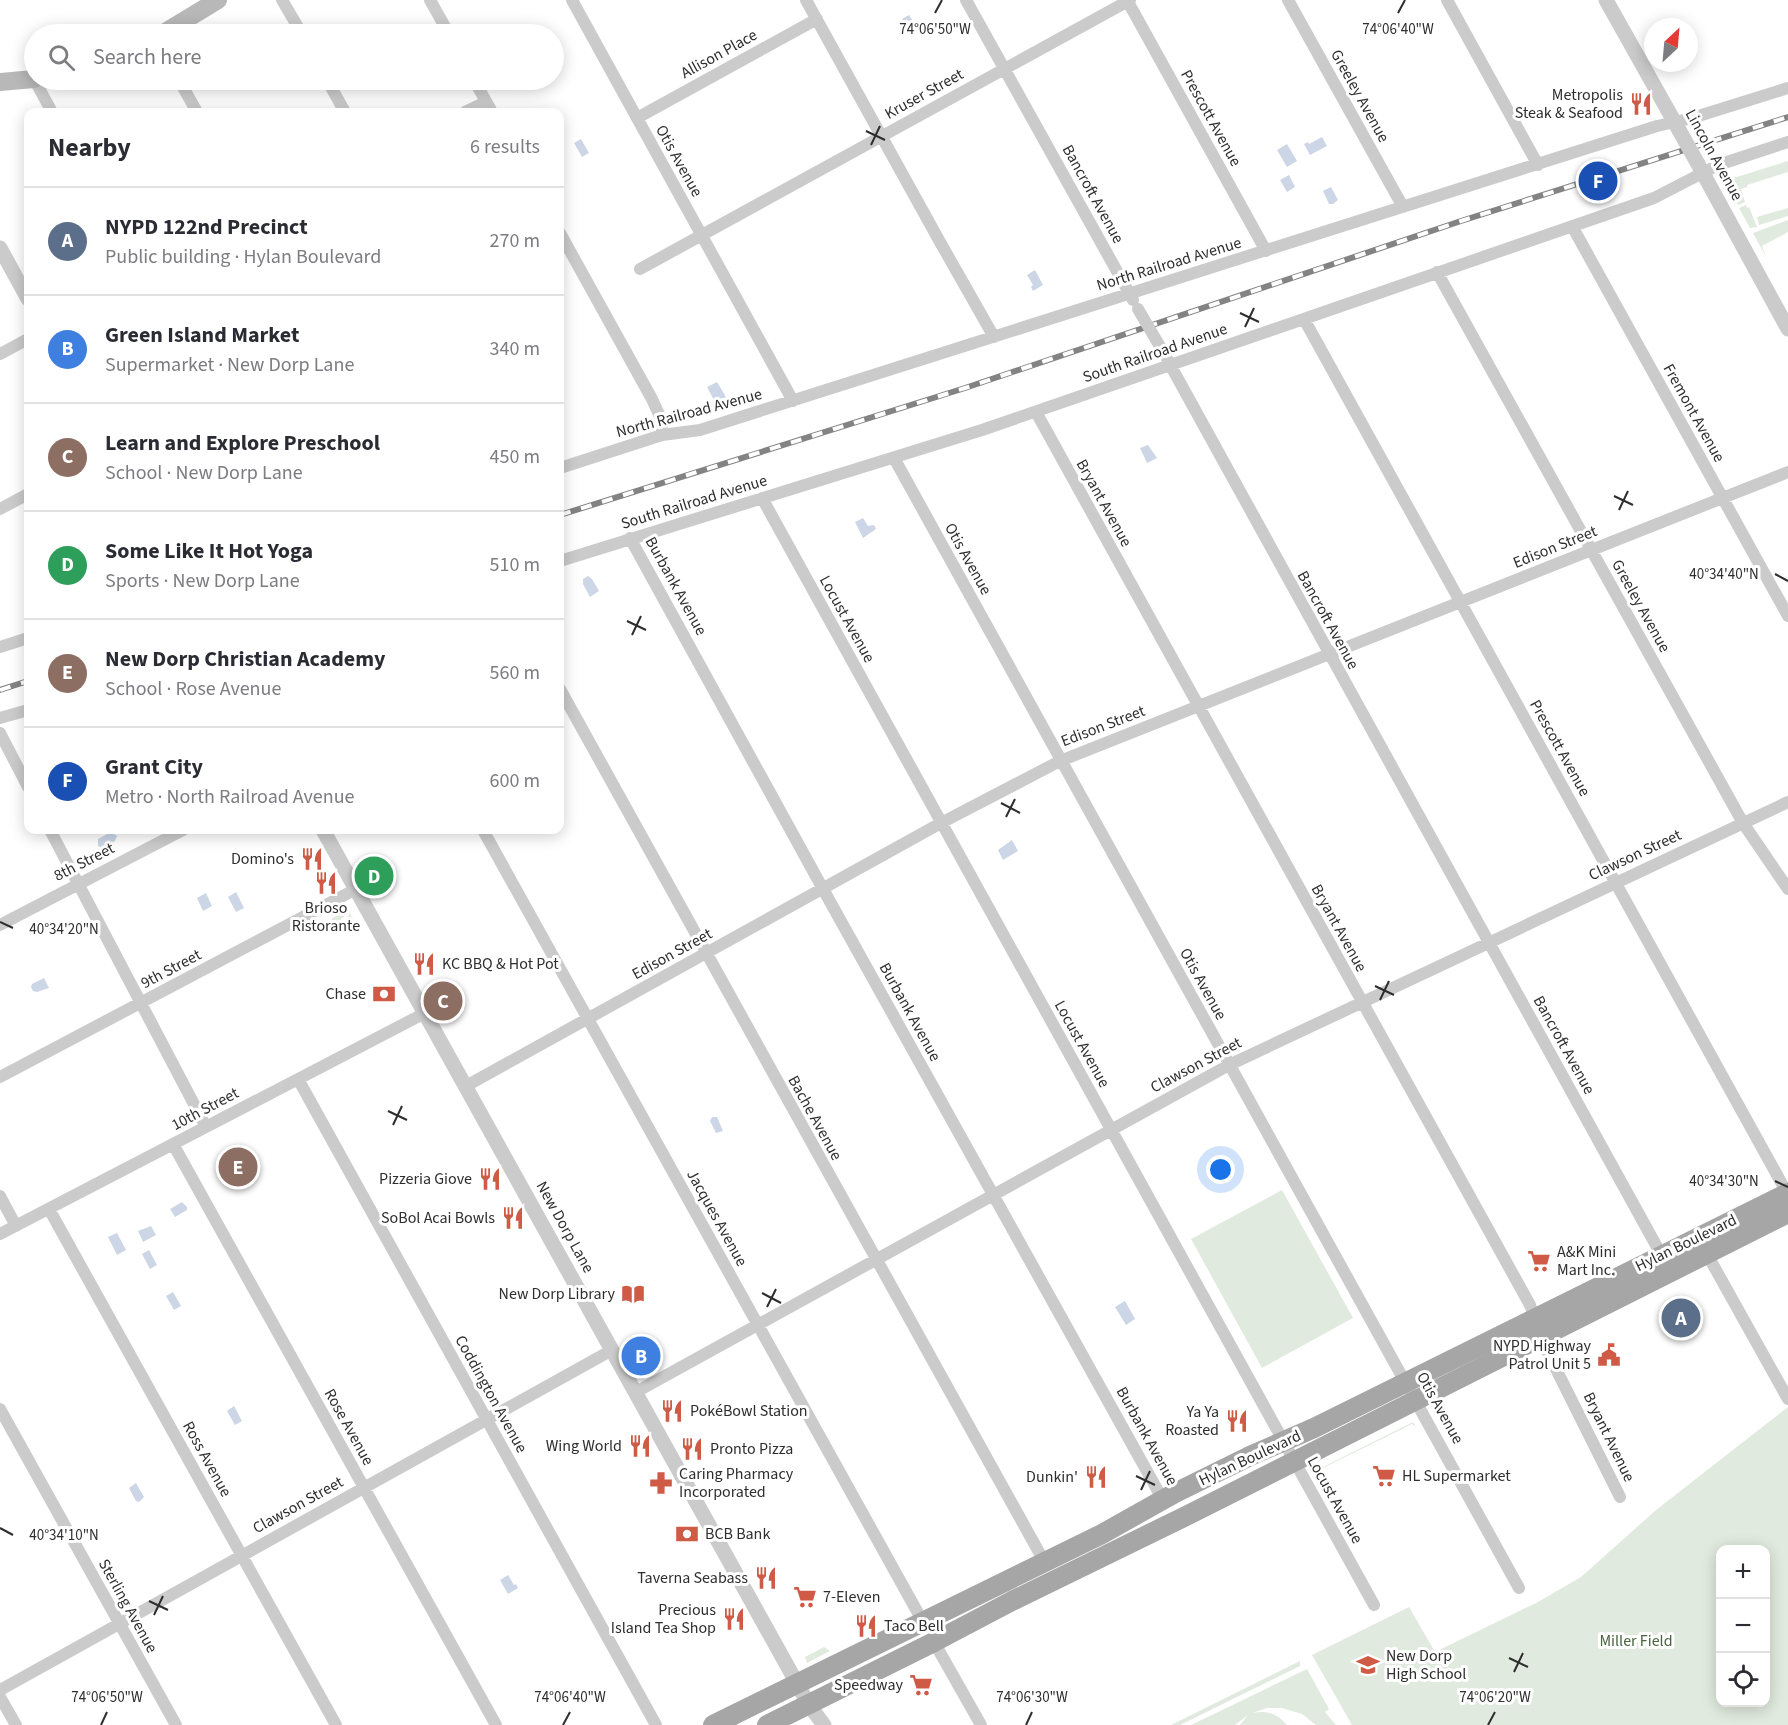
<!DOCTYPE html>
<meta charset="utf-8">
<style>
:root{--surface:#fff;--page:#f7f7f7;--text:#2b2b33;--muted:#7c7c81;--line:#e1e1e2;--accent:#cf5b46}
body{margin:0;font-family:"Source Sans 3",sans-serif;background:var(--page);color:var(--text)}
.controls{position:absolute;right:18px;bottom:18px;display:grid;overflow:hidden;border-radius:12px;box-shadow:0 3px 15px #0003}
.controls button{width:54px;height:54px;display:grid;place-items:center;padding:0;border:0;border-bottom:2px solid var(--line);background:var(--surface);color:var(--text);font:30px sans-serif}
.compass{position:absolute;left:1644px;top:18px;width:54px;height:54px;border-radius:50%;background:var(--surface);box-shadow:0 3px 15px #0003;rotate:26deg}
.you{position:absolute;left:1221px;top:1170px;width:21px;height:21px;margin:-15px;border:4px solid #fff;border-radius:50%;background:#1a73e8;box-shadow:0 0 0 9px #1a73e833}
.badge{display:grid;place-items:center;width:39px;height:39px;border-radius:50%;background:var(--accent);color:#fff;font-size:20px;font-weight:700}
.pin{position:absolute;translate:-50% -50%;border:3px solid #fff;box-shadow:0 2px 6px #0006}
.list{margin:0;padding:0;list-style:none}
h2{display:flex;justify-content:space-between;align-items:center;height:78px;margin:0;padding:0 24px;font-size:26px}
h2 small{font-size:20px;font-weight:400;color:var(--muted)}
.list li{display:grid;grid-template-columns:39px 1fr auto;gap:18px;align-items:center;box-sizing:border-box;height:108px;padding:0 24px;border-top:2px solid var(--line)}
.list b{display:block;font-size:22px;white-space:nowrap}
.list p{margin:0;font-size:20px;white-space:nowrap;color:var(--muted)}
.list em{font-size:20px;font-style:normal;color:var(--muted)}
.icon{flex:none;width:33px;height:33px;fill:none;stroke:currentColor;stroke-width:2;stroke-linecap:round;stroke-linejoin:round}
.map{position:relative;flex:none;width:1788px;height:1725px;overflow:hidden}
.search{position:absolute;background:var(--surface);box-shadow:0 3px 15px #0003;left:24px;top:24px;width:540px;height:66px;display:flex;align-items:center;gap:15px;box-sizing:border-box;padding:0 21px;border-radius:33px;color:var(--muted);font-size:22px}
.panel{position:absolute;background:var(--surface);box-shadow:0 3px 15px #0003;left:24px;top:108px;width:540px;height:726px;border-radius:12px}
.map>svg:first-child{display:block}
.green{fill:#e1eade;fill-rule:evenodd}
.water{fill:#ccd6e7}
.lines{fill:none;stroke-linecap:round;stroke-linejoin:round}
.minor{stroke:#cbcbcb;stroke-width:12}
.tertiary{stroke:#cbcbcb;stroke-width:15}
.secondary{stroke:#b8b8b8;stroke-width:18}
.primary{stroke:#a6a6a6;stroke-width:20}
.rail-casing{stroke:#838383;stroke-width:6}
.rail{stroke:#fff;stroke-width:4;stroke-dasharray:11;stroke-linecap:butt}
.minor-bridge{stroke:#cbcbcb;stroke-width:12}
.tertiary-bridge{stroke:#cbcbcb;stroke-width:15}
.ticks{fill:none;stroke:#2e2e2e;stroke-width:2}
.labels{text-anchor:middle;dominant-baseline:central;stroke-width:6;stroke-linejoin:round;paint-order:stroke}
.street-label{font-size:16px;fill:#2e2e2e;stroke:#fff}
.poi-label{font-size:16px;fill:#2e2e2e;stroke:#fff;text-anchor:end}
.park-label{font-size:16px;fill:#496441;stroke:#fff}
.ticks-label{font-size:15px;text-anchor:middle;fill:#2e2e2e;stroke:#fff;stroke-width:6;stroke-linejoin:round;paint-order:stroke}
</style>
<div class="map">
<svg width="1788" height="1725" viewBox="0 0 1788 1725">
<rect width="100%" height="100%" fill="#fff"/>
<path class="green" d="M 1788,161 L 1788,172 L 1747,185 L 1747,187 L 1741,189 L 1745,202 L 1738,205 L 1724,181 Z
M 1746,205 L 1747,208 L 1749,207 L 1757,227 L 1750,228 L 1739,208 Z
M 1788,208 L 1788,216 L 1759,225 L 1757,217 Z
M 1788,220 L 1788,232 L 1762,246 L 1766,257 L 1753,233 Z
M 345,911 L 345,916 L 341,919 L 341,923 L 346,924 L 348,922 L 349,912 L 356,925 L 341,932 L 331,919 Z
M 1282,1190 L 1353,1318 L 1262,1368 L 1191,1239 Z
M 1788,1407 L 1788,1725 L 1352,1725 L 1312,1655 L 1409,1607 L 1435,1652 L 1538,1602 L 1581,1577 L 1656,1510 ZM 1720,1550 L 1766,1550 L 1766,1702 L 1720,1702 Z
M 1413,1422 L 1416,1427 L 1412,1424 L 1319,1470 L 1321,1478 L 1317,1470 Z
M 824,1647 L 830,1651 L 807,1663 L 805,1657 Z
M 1300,1661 L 1300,1666 L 1180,1725 L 1171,1725 Z
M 1307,1669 L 1329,1709 L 1325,1712 L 1336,1725 L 1316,1725 L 1302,1714 L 1282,1708 L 1267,1708 L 1252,1713 C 1266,1710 1277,1713 1287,1725 L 1240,1725 L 1248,1715 L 1235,1725 L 1191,1725 Z"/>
<path class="water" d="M 909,15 L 919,31 L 911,35 L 902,19 Z
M 1322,137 L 1327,146 L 1310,155 L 1304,144 L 1308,142 L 1309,144 Z
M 581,139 L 589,153 L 582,157 L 574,143 Z
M 1287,144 L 1297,161 L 1287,167 L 1277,150 Z
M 1289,175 L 1295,187 L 1287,192 L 1280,180 Z
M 1331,187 L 1338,200 L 1333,204 L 1329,204 L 1323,191 Z
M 1035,270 L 1043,285 L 1033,291 L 1031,287 L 1033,285 L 1027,275 Z
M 717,382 L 726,397 L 715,402 L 707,387 Z
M 1148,445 L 1157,458 L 1147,463 L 1140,448 Z
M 863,518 L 868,526 L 874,525 L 876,529 L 863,538 L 855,522 Z
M 588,576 L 592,579 L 599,591 L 590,597 L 583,584 L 583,579 Z
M 111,832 L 117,836 L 115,841 L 103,848 L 98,846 L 98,839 Z
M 1012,840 L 1018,851 L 1003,860 L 998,850 Z
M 236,892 L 244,908 L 236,912 L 228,897 Z
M 206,893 L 212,906 L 203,911 L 197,898 Z
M 44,978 L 49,988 L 37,992 L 33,991 L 31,987 L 32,984 Z
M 712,1117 L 717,1117 L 723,1131 L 716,1133 L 710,1121 Z
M 182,1202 L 187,1207 L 187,1210 L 175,1217 L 170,1209 Z
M 151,1226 L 156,1235 L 143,1242 L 138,1231 Z
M 117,1233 L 126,1250 L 117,1255 L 108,1237 Z
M 149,1250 L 157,1265 L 150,1269 L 142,1254 Z
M 173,1292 L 181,1306 L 174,1310 L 166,1296 Z
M 1125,1301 L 1135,1319 L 1126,1325 L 1115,1307 Z
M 234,1406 L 242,1421 L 235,1425 L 227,1411 Z
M 136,1483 L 144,1497 L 139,1502 L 136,1501 L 129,1488 Z
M 508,1575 L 514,1585 L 516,1584 L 518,1588 L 508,1594 L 500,1580 Z"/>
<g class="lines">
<path class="minor" d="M 282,0 L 302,34
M 430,0 L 449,34
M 572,0 L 793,401
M 806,0 L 940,242 L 994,337
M 966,0 L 1133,300
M 1127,0 L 1266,251
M 1288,0 L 1403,207
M 1447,0 L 1538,165
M 34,79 L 52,112
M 179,80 L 197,112
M 327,80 L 345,112
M 474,80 L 492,112
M 465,112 L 486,102
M 637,118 L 817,19
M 1572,226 L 1788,616
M 560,233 L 652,399 L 662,421 L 662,435
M 640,269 L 1130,0
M 1437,272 L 1743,823 L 1788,889
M 1304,319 L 1787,1193
M 0,354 L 28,339
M 1167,359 L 1662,1256
M 1036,412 L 1530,1305 L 1547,1351 L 1620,1497
M 894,458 C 1101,836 1313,1211 1519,1588
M 560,468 L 662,435 L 700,430 L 1657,126 L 1692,118 L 1788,88
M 762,498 L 1374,1605
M 0,509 L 28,494
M 630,538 L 823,889 L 1163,1500
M 560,561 L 982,430 L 1654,198 L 1718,165 L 1788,142
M 0,647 L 28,638
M 560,689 L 1045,1563
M 0,718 L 28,710
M 0,733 L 28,787
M 50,830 L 206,1127
M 483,830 L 923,1622
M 0,925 L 183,830
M 0,1077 L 356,889
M 298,1079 L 656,1725
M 466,1086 L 941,823 L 1060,761 L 1788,472
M 173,1144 L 496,1725
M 0,1196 L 16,1226
M 49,1209 L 336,1725
M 0,1234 L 425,1013
M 1707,1254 L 1788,1399
M 636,1392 L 1229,1065 L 1788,802
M 0,1409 L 176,1725
M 934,1642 L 981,1725
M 0,1690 L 612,1350
M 0,1697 L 16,1725"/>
<path class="tertiary" d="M 1606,0 L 1679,130
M 1698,164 L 1788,329
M 0,248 L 28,299
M 323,830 L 809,1705 L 824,1725"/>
<path class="secondary" d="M 162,34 L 218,0
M 0,82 L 34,79"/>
<path class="primary" d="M 713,1725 L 1102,1534 L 1175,1493 L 1250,1456 L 1314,1428 L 1788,1193
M 767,1725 L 934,1642 L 1012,1601 L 1186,1516 L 1788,1213"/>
<g class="rail-casing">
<path id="rail" d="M 560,515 L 965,388 L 1461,221 L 1788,117
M 0,690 L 28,681"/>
</g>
<use href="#rail" class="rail"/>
<path class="minor-bridge" d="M 1138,309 L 1165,355"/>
<path class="tertiary-bridge" d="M 1679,130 L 1698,164"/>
</g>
<path class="ticks" d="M 935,13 L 942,0M 1398,13 L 1405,0M 866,131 L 885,140M 871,145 L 880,126M 1240,313 L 1259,322M 1245,327 L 1254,308M 1614,496 L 1633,505M 1619,510 L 1628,491M 1775,574 L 1788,581M 627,621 L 646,630M 632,635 L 641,616M 1001,803 L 1020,813M 1006,817 L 1015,799M 0,922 L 13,928M 1375,986 L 1394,995M 1380,1000 L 1389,981M 388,1111 L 407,1120M 393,1125 L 402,1106M 1775,1181 L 1788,1187M 762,1293 L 781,1303M 767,1307 L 776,1289M 1136,1476 L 1155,1485M 1141,1490 L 1150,1471M 0,1528 L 13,1535M 149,1601 L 168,1610M 154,1615 L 163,1596M 1509,1658 L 1528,1667M 1514,1672 L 1523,1653M 101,1725 L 107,1712M 563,1725 L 570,1712M 1026,1725 L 1032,1712M 1488,1725 L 1495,1712"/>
<defs>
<g id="restaurant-bare" transform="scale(1.8)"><path d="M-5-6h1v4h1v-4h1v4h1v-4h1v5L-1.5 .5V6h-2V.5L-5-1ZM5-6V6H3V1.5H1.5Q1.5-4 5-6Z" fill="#cf5b46" stroke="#fff" stroke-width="2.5" paint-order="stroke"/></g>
<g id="bank-bare" transform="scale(1.8)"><path d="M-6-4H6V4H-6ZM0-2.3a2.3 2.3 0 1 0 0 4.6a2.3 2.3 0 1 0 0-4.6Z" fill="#cf5b46" stroke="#fff" stroke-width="2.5" paint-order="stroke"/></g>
<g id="supermarket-bare" transform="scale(1.8)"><path d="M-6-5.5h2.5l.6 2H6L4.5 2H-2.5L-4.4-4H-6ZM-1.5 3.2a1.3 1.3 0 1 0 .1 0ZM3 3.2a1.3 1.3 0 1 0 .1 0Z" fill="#cf5b46" stroke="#fff" stroke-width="2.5" paint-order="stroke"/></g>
<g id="library-bare" transform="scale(1.8)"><path d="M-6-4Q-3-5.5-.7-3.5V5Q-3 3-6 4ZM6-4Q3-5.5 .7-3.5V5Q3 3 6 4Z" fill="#cf5b46" stroke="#fff" stroke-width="2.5" paint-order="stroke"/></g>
<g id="civic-bare" transform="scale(1.8)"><path d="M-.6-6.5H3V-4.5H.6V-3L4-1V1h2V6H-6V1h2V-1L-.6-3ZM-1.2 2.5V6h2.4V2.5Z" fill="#cf5b46" stroke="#fff" stroke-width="2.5" paint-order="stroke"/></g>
<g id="pharmacy-bare" transform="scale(1.8)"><path d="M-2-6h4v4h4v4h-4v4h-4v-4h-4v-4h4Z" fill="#cf5b46" stroke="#fff" stroke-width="2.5" paint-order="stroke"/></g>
<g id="school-bare" transform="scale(1.8)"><path d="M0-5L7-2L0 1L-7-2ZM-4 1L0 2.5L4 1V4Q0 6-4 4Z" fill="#cf5b46" stroke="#fff" stroke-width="2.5" paint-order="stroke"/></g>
</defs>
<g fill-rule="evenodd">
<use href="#restaurant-bare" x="1641" y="104"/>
<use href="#restaurant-bare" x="312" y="859"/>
<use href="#restaurant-bare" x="326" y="883"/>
<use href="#restaurant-bare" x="424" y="964"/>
<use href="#bank-bare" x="384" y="994"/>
<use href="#restaurant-bare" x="490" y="1179"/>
<use href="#restaurant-bare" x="513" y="1218"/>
<use href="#supermarket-bare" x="1539" y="1261"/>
<use href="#library-bare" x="633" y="1294"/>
<use href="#civic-bare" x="1609" y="1355"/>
<use href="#restaurant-bare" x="672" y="1411"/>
<use href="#restaurant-bare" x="1237" y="1421"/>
<use href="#restaurant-bare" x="640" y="1446"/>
<use href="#restaurant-bare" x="692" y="1449"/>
<use href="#supermarket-bare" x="1384" y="1476"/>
<use href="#restaurant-bare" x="1096" y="1477"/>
<use href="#pharmacy-bare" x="661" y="1483"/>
<use href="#bank-bare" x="687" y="1534"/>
<use href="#restaurant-bare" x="766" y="1578"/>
<use href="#supermarket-bare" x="805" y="1597"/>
<use href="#restaurant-bare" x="734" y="1619"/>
<use href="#restaurant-bare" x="866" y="1626"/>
<use href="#school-bare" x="1368" y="1665"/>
<use href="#supermarket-bare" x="921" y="1685"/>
</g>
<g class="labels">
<g class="street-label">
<text transform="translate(719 54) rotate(-29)">Allison Place</text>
<text transform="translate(924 94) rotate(-29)">Kruser Street</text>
<text transform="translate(1360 96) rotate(61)">Greeley Avenue</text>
<text transform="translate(1211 118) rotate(61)">Prescott Avenue</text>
<text transform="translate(1714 155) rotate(61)">Lincoln Avenue</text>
<text transform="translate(679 161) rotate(61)">Otis Avenue</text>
<text transform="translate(1093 194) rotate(61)">Bancroft Avenue</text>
<text transform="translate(1169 264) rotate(-17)">North Railroad Avenue</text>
<text transform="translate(1155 353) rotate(-19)">South Railroad Avenue</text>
<text transform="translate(689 413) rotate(-15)">North Railroad Avenue</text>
<text transform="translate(1694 413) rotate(61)">Fremont Avenue</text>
<text transform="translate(694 502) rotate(-17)">South Railroad Avenue</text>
<text transform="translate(1104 503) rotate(61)">Bryant Avenue</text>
<text transform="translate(1555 547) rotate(-22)">Edison Street</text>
<text transform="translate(968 559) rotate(61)">Otis Avenue</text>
<text transform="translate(676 586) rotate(61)">Burbank Avenue</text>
<text transform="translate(1641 606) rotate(61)">Greeley Avenue</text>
<text transform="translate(847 619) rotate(61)">Locust Avenue</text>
<text transform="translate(1328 620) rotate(61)">Bancroft Avenue</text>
<text transform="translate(1103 726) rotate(-21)">Edison Street</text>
<text transform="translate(1560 748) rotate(61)">Prescott Avenue</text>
<text transform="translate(1635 855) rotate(-25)">Clawson Street</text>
<text transform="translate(84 862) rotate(-27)">8th Street</text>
<text transform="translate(1339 928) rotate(61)">Bryant Avenue</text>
<text transform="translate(672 954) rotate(-29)">Edison Street</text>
<text transform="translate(171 969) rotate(-28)">9th Street</text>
<text transform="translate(1203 984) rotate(61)">Otis Avenue</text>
<text transform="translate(910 1012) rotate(61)">Burbank Avenue</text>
<text transform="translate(1082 1044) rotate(61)">Locust Avenue</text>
<text transform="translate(1564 1045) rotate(61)">Bancroft Avenue</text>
<text transform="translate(1196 1065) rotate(-28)">Clawson Street</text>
<text transform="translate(205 1109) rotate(-28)">10th Street</text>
<text transform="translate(815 1118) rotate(61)">Bache Avenue</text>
<text transform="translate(717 1218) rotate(61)">Jacques Avenue</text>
<text transform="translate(565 1227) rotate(61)">New Dorp Lane</text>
<text transform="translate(1686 1243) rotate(-26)">Hylan Boulevard</text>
<text transform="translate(491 1394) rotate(61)">Coddington Avenue</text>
<text transform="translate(1440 1408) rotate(61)">Otis Avenue</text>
<text transform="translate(349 1427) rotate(61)">Rose Avenue</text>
<text transform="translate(1147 1436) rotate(61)">Burbank Avenue</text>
<text transform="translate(1609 1437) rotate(64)">Bryant Avenue</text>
<text transform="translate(1250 1458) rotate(-25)">Hylan Boulevard</text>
<text transform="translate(207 1459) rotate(61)">Ross Avenue</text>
<text transform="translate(1335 1500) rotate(61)">Locust Avenue</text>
<text transform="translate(298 1505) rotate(-29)">Clawson Street</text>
<text transform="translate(128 1606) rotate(61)">Sterling Avenue</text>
</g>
<g class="poi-label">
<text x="1623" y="95">Metropolis<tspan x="1623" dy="18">Steak &amp; Seafood</tspan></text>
<text x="294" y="859">Domino's</text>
<text x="326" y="908" text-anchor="middle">Brioso<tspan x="326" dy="18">Ristorante</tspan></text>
<text x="442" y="964" text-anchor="start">KC BBQ &amp; Hot Pot</text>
<text x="366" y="994">Chase</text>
<text x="472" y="1179">Pizzeria Giove</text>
<text x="495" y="1218">SoBol Acai Bowls</text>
<text x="1557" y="1252" text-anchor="start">A&amp;K Mini<tspan x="1557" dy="18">Mart Inc.</tspan></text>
<text x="615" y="1294">New Dorp Library</text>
<text x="1591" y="1346">NYPD Highway<tspan x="1591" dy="18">Patrol Unit 5</tspan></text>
<text x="690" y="1411" text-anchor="start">PokéBowl Station</text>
<text x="1219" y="1412">Ya Ya<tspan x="1219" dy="18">Roasted</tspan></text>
<text x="622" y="1446">Wing World</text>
<text x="710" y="1449" text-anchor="start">Pronto Pizza</text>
<text x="679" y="1474" text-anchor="start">Caring Pharmacy<tspan x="679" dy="18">Incorporated</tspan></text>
<text x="1402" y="1476" text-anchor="start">HL Supermarket</text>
<text x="1078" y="1477">Dunkin'</text>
<text x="705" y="1534" text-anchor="start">BCB Bank</text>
<text x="748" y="1578">Taverna Seabass</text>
<text x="823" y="1597" text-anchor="start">7-Eleven</text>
<text x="716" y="1610">Precious<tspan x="716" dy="18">Island Tea Shop</tspan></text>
<text x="884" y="1626" text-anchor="start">Taco Bell</text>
<text x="1386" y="1656" text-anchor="start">New Dorp<tspan x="1386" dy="18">High School</tspan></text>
<text x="903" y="1685">Speedway</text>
</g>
<g class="park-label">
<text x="1636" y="1641">Miller Field</text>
</g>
</g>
<g class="ticks-label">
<text x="935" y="34">74°06'50"W</text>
<text x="1398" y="34">74°06'40"W</text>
<text x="1724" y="579">40°34'40"N</text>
<text x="64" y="934">40°34'20"N</text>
<text x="1724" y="1186">40°34'30"N</text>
<text x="64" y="1540">40°34'10"N</text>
<text x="107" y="1702">74°06'50"W</text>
<text x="570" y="1702">74°06'40"W</text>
<text x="1032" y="1702">74°06'30"W</text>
<text x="1495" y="1702">74°06'20"W</text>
</g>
</svg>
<div class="controls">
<button>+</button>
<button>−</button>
<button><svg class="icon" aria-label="locate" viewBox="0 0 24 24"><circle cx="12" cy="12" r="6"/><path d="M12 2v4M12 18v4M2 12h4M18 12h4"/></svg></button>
</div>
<svg class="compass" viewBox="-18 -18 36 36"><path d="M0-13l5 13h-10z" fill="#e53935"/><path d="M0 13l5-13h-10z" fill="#7c7c81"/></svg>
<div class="you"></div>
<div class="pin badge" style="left:1681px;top:1318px;background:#5c6f8a">A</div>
<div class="pin badge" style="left:641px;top:1356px;background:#3f7fe0">B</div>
<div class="pin badge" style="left:443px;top:1001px;background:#8d6e63">C</div>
<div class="pin badge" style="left:374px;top:876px;background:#2e9e5b">D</div>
<div class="pin badge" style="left:238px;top:1167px;background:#8d6e63">E</div>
<div class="pin badge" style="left:1598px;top:181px;background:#1a4fb4">F</div>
<div class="search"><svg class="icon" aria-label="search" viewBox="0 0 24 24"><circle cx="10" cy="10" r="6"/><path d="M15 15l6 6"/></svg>Search here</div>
<section class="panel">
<h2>Nearby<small>6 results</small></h2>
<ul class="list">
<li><span class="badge" style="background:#5c6f8a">A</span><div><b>NYPD 122nd Precinct</b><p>Public building · Hylan Boulevard</p></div><em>270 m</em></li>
<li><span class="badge" style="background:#3f7fe0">B</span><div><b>Green Island Market</b><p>Supermarket · New Dorp Lane</p></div><em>340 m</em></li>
<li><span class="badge" style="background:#8d6e63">C</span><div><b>Learn and Explore Preschool</b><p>School · New Dorp Lane</p></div><em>450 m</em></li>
<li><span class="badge" style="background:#2e9e5b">D</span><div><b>Some Like It Hot Yoga</b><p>Sports · New Dorp Lane</p></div><em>510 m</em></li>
<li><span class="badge" style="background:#8d6e63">E</span><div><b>New Dorp Christian Academy</b><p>School · Rose Avenue</p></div><em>560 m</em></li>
<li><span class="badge" style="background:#1a4fb4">F</span><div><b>Grant City</b><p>Metro · North Railroad Avenue</p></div><em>600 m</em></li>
</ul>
</section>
</div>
